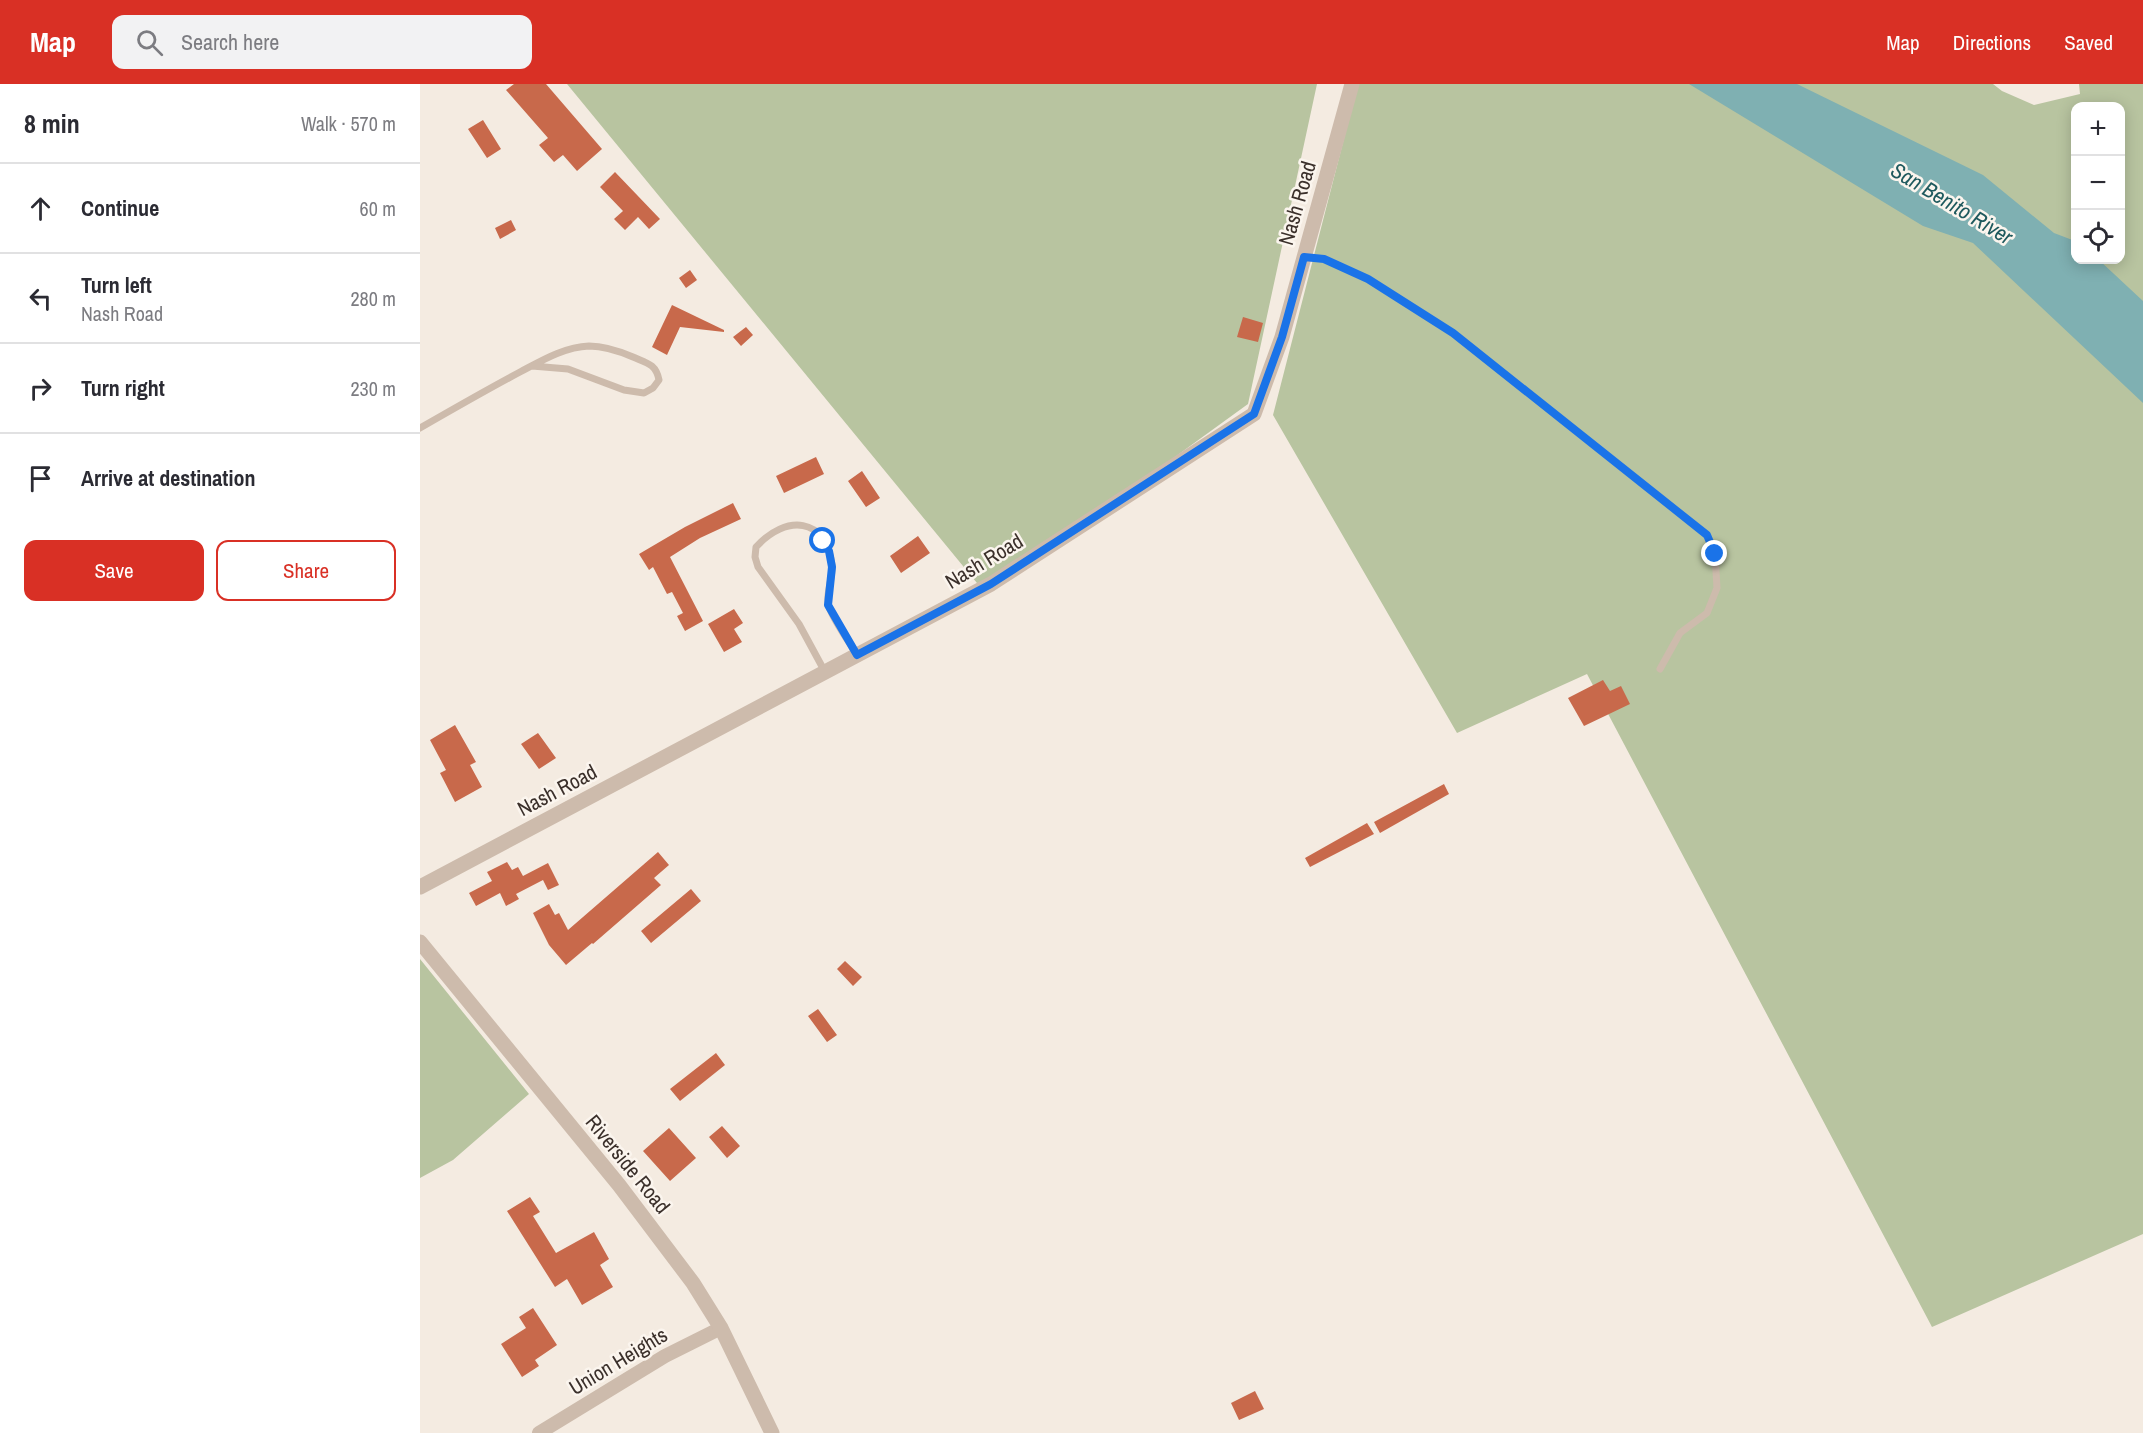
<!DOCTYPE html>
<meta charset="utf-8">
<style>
:root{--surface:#fff;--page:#f2f2f3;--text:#2b2b33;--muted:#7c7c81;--line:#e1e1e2;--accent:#d93025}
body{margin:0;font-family:"Archivo Narrow",sans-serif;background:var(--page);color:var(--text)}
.controls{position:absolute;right:18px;top:18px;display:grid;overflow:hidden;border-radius:12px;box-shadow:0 3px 15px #0003}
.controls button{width:54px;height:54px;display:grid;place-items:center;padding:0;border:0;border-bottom:2px solid var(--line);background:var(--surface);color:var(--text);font:30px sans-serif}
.stop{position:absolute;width:18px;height:18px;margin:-14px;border:4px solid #1a73e8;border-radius:50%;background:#fff}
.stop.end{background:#1a73e8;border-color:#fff;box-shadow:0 2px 6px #0008}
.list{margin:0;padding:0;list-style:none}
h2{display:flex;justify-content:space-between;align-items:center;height:78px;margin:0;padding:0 24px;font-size:26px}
h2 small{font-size:20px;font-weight:400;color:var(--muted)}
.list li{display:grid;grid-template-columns:39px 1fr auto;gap:18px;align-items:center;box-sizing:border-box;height:90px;padding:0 24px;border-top:2px solid var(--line)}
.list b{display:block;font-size:22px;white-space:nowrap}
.list p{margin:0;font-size:20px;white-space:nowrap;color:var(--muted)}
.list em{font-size:20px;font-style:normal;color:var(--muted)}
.actions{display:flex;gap:12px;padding:18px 24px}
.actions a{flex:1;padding:14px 0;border:2px solid var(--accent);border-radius:12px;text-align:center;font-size:21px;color:var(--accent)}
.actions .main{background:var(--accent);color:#fff}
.icon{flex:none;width:33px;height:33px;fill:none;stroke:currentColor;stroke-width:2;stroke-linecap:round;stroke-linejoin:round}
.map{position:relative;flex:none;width:1723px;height:1349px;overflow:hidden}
header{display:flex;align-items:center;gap:36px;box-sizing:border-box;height:84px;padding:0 30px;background:var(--accent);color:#fff}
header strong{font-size:28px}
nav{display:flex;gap:33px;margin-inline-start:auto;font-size:21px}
.search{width:420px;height:54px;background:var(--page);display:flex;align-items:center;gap:15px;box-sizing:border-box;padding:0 21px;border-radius:12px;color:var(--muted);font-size:22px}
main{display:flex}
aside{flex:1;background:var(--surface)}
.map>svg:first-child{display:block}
.green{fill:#b8c4a0;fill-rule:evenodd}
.water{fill:#7fb0b2}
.building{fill:#c8694b}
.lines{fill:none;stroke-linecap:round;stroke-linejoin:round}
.service{stroke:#cdbbac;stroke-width:7}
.minor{stroke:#cdbbac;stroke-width:14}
.tertiary{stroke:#cdbbac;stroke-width:15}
.route{stroke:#1a73e8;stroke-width:8}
.labels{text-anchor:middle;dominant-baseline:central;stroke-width:5;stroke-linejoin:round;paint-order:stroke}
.street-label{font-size:21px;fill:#3b302b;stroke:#fbf5ee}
.water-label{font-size:22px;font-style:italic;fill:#1f5a5e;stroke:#fbf5ee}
</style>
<header>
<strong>Map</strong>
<div class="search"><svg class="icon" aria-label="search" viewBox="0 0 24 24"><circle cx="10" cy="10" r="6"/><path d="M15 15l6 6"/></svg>Search here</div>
<nav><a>Map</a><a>Directions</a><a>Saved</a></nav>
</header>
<main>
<aside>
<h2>8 min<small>Walk · 570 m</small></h2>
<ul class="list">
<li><svg class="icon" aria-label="ahead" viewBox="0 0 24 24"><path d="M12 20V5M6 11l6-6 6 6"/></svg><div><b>Continue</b></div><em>60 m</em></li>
<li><svg class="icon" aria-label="left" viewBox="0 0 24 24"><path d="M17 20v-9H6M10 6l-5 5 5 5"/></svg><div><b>Turn left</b><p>Nash Road</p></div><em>280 m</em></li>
<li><svg class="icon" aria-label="right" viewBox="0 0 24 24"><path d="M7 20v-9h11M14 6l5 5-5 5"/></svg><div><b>Turn right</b></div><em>230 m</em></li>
<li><svg class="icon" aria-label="arrive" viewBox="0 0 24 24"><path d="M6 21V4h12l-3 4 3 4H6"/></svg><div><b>Arrive at destination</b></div></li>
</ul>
<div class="actions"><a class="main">Save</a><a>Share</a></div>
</aside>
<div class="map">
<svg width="1723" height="1349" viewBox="0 0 1723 1349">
<rect width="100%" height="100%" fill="#f4ebe1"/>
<path class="green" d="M 147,0 L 897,0 L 828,320 L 566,510 Z
M 938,0 L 1573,0 L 1582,7 L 1614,21 L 1660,10 L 1659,0 L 1723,0 L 1723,1150 L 1512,1243 L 1167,590 L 1037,649 L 853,331 ZM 1656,22 L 1700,22 L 1700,176 L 1656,176 Z
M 0,875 L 109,1010 L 33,1076 L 0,1094 Z"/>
<path class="water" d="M 1269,0 L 1377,0 L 1563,91 L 1634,149 L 1655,157 L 1656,176 L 1679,176 L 1723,217 L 1723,319 L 1553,159 L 1503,142 Z"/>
<path class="building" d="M 94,0 L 126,0 L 182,65 L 157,87 L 143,71 L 134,78 L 119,61 L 128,54 L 86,6 Z
M 63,36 L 81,65 L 67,74 L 48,45 Z
M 195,88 L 240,135 L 229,145 L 218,133 L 205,146 L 194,135 L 203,127 L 180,103 Z
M 91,136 L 96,146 L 80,155 L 75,144 Z
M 270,186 L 277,196 L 266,204 L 259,194 Z
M 252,221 L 304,246 L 304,248 L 260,243 L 247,271 L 232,263 Z
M 823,233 L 843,239 L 838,258 L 817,253 Z
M 326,243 L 333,251 L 321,262 L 313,253 Z
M 396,373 L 404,390 L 364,409 L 356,392 Z
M 442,387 L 460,414 L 446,423 L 428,397 Z
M 313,419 L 321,435 L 280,454 L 250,473 L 283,537 L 265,547 L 257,532 L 263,529 L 252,508 L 247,510 L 233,483 L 229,486 L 219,470 L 265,443 Z
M 498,452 L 510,469 L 481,489 L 470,472 Z
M 314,525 L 323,539 L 314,545 L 322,558 L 304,568 L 288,540 Z
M 1183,596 L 1190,607 L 1201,602 L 1210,620 L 1164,642 L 1148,614 Z
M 35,641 L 56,678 L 50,681 L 62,703 L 35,718 L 20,689 L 26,686 L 10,656 Z
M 118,649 L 136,674 L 119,685 L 101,660 Z
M 1024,700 L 1029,710 L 960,749 L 954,738 Z
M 947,739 L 954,750 L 890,783 L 885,774 Z
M 238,768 L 249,781 L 234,794 L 241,801 L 173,860 L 172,859 L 146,881 L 129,861 L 113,829 L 129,820 L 135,831 L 139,829 L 148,846 Z
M 87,778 L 92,786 L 98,783 L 103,792 L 128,779 L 139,801 L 128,806 L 123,796 L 96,810 L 99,815 L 86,822 L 80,809 L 56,822 L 49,809 L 72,797 L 67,788 Z
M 271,805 L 281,817 L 231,859 L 221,847 Z
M 425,877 L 442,893 L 433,902 L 417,885 Z
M 398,925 L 417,951 L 407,958 L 388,932 Z
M 296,969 L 305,981 L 260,1017 L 250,1005 Z
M 302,1042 L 320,1062 L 307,1074 L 289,1053 Z
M 249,1044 L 276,1074 L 250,1097 L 223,1067 Z
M 110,1113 L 120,1128 L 113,1132 L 136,1169 L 174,1148 L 189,1175 L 180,1181 L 193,1203 L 162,1221 L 147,1195 L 135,1203 L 87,1127 Z
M 113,1224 L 137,1261 L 115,1276 L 119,1282 L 102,1293 L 81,1260 L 106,1244 L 99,1233 Z
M 835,1307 L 844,1325 L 819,1336 L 811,1319 Z"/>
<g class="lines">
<path class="service" d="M 884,173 L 905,175 L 948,195 L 1033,249 L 1287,451 L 1295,470 L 1297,504 L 1287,529 L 1260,549 L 1240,585
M 0,344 C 33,325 66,306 100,288 C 121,277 144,263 169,262 C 184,262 199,267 213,273 C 227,279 236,280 239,296 L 233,304 L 224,309 L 204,306 L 148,285 L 112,282
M 405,588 L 379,540 L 338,483 L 335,473 L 336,463 C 366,430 406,433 412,481 C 413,495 405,511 409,523 C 415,539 428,556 437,571"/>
<path class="minor" d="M 119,1349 L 245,1272 L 301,1244"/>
<path class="tertiary" d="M 0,803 L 571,500 L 834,330 L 862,253 L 932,0
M 0,858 L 199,1101 L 273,1199 L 301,1244 L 352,1349"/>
</g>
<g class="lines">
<path class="route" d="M 403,457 L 409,467 L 412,483 L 408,521 L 437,571 L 571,500 L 834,330 L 862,253 L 884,173 L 904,175 L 948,195 L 1033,249 L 1287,451 L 1295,470"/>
</g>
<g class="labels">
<g class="street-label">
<text transform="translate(877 119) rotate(-74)">Nash Road</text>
<text transform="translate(564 477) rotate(-31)">Nash Road</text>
<text transform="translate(137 706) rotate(-28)">Nash Road</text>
<text transform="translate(208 1080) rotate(51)">Riverside Road</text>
<text transform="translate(198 1277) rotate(-31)">Union Heights</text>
</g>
<g class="water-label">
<text transform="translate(1532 119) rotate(31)">San Benito River</text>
</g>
</g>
</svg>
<div class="controls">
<button>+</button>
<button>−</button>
<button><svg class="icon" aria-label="locate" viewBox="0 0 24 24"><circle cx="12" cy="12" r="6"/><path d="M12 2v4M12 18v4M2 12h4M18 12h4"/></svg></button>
</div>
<div class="stop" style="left:403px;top:457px"></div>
<div class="stop end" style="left:1295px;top:470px"></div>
</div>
</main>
